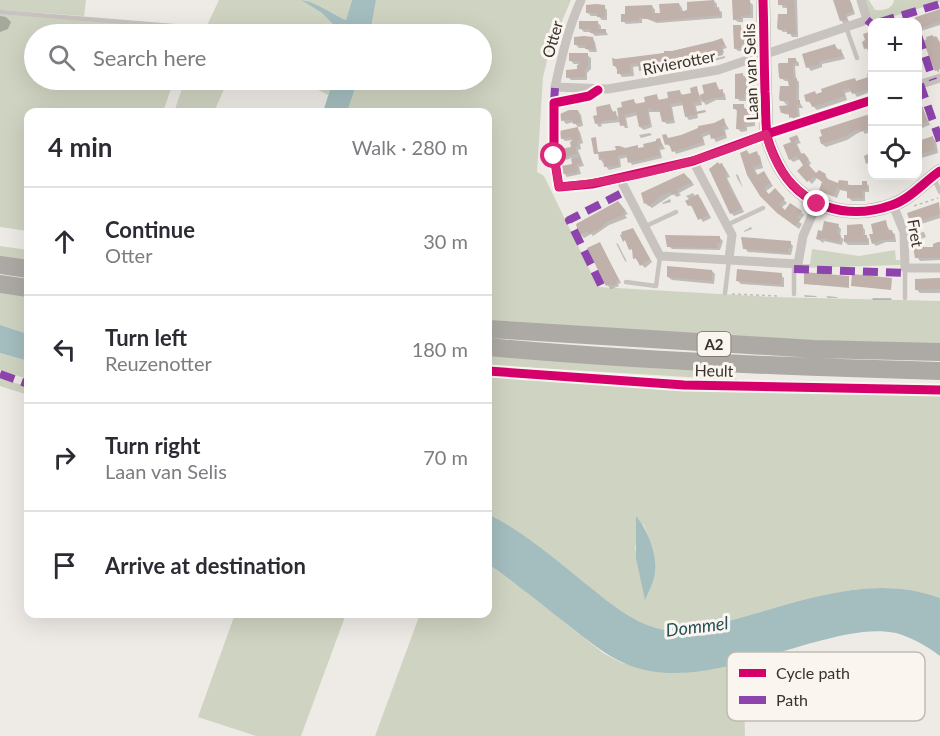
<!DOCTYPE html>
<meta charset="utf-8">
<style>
:root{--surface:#fff;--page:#f2f2f3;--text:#2b2b33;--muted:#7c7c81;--line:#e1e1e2}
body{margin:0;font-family:Lato,sans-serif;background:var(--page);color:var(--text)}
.controls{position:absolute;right:18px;top:18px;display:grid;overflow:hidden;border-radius:12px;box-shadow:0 6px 24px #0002}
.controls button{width:54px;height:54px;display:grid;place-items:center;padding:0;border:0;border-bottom:2px solid var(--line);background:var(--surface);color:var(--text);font:30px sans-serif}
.stop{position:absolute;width:18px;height:18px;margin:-14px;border:4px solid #db2777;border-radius:50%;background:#fff}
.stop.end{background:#db2777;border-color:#fff;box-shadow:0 2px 6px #0008}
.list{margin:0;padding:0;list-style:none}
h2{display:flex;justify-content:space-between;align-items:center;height:78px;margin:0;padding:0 24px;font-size:26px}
h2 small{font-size:20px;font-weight:400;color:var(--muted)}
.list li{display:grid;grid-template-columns:39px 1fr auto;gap:18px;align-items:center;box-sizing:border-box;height:108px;padding:0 24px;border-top:2px solid var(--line)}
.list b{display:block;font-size:22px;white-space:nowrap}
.list p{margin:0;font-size:20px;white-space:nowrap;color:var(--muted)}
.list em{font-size:20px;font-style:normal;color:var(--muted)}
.icon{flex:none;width:33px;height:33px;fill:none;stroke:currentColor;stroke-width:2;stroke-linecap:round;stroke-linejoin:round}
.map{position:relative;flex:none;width:940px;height:736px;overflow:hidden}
.search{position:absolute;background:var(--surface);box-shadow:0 6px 24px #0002;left:24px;top:24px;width:468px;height:66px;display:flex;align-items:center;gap:15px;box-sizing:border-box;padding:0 21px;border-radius:33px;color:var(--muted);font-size:22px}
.panel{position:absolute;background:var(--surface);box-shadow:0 6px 24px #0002;left:24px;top:108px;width:468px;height:510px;border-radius:12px}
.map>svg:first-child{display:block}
.green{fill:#cfd3c1;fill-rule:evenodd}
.water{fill:#a4bdbe}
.shadow{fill:#0003}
.building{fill:#c0b1aa}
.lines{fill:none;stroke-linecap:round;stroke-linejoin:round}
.path{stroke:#c0bcb7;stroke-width:1.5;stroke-dasharray:3 3;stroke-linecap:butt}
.lane{stroke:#c8c3be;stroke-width:4.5}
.street{stroke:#c8c3be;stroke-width:9}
.secondary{stroke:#b8b3af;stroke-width:14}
.highway{stroke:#adaaa5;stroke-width:18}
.quiet{stroke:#8e44ad;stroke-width:8;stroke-dasharray:15 8;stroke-linecap:butt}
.cycleway-casing{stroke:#faf5ef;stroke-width:13}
.cycleway{stroke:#d6006c;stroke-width:9}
.route{stroke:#db2777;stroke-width:8}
.labels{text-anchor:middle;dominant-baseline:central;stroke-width:6;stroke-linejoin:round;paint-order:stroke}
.shield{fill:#faf5ef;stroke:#736c66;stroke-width:1.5}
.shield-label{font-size:15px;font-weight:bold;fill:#39312c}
.street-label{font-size:16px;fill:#39312c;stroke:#faf5ef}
.water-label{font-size:18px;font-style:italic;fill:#255257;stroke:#faf5ef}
.key{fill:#faf5ef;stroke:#c0bab4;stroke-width:1.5}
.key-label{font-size:16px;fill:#39312c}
</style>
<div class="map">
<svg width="940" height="736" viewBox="0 0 940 736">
<rect width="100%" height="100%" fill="#eeebe6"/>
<path class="green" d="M 0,0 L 86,0 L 84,16 L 0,10 Z
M 219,0 L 301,0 L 322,13 L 342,34 L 203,34 Z
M 305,0 L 352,0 L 346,20 Z
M 376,0 L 571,0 L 550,49 L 543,77 L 537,172 L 544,176 L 598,287 L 772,297 L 940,301 L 940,344 L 812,341 L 488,321 L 488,112 L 347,112 L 358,80 L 482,80 L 482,34 L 370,34 Z
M 865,0 L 869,0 L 875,10 C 883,11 893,9 894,0 L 940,0 L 940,2 L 875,22 L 870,18 Z
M 0,14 L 187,29 L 191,34 L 34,34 L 34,80 L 174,80 L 163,112 L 28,112 L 28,231 L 0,227 Z
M 185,80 L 228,80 L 214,112 L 174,112 Z
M 299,80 L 333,80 L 328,95 Z
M 0,246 L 28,250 L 28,262 L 0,258 Z
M 812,249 L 859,256 L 895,250 L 896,260 L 900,260 L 901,265 L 799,268 L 800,264 L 810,264 Z
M 0,290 L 28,295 L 28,334 L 0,325 Z
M 0,353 L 28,361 L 28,379 L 0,370 Z
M 488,354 L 724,370 L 738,380 L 488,365 Z
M 488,373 L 579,383 L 655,387 L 940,394 L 940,598 C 873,573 801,601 736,619 C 710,626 682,635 656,628 C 630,620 611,604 590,588 C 557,562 525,532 488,514 ZM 643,524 C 659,558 657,565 645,598 L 635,547 Z
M 0,378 L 28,387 L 28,395 L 0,386 Z
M 488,564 L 520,587 L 603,653 L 622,663 L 682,673 L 743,661 L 745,736 L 375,736 L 420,614 L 488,614 Z
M 235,614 L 346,614 L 301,736 L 256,736 L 198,717 Z"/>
<path class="water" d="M 301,0 C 312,0 334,15 346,20 L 352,0 L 376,0 L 370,34 L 342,34 L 322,13 Z
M 333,80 L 358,80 L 347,112 L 323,112 Z
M 0,325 L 28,334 L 28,361 L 0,353 Z
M 488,514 C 525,532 558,562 591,588 C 611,604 630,620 656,628 C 682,635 710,626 736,619 C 801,601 873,573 940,598 L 940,656 C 927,646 911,637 896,633 C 872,628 846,634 823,640 C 771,653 703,681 650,671 C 616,665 594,645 568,625 C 541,604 516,583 488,564 Z
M 636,516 C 649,532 659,557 654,578 C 652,585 648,593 645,600 L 636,558 Z"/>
<path class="shadow" d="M 734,0 L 750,2 L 753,5 L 753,18 L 743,18 L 743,22 L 738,22 L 734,19 Z
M 779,0 L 797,0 L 798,37 L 792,37 L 789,32 L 783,32 L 779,28 L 788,16 L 788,8 L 783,8 Z
M 834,0 L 851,2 L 855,14 L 847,17 L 849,22 L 844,24 L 841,20 Z
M 714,1 L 717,4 L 717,9 L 722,12 L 722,18 L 657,23 L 647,19 L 642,19 L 642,23 L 626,24 L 623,21 L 652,6 L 655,10 L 655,14 L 662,14 L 679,4 L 682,8 L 683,12 Z
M 604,7 L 607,10 L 607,20 L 602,20 L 598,16 L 591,16 L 588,13 Z
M 940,11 L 940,25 L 921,31 L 918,28 L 915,20 Z
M 0,16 L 6,17 L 11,22 L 8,29 L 0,32 Z
M 598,23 L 601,26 L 601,30 L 605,30 L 608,35 L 595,36 L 591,32 L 584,32 L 581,29 Z
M 740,27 L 744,31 L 750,30 L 753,34 L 754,47 L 744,47 L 744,51 L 738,51 L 735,48 Z
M 872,33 L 872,50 L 869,52 L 866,48 L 867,41 L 865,35 Z
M 936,36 L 940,42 L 939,73 L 936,70 L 924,40 Z
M 592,38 L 595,42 L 597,52 L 590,52 L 586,48 L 579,48 L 576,45 Z
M 722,39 L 727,48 L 723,49 L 724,53 L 711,56 L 710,53 L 702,55 L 704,63 L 679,68 L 675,60 L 668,62 L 669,70 L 644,74 L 640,66 L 633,67 L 634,76 L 622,77 L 614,65 Z
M 834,45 L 843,54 L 845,59 L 822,64 L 822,67 L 811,71 L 808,67 Z
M 587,55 L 591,58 L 591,69 L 587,73 L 587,80 L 571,80 L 568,77 L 578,71 L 578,64 L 574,64 L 571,61 Z
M 725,56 L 725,58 L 714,61 L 713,59 Z
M 796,60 L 799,63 L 799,66 L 795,66 L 796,79 L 799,82 L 799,101 L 803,108 L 799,108 L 800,119 L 794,121 L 791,115 L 784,114 L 781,111 L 788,106 L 782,100 L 790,87 L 790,81 L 785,81 L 781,78 L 789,64 Z
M 872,74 L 872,91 L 857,97 L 853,91 L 845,93 L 847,100 L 817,110 L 808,101 L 817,95 L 870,78 L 869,75 Z
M 743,75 L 754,83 L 755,96 L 746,96 L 746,101 L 740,101 L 737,98 Z
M 716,83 L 720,91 L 722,91 L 725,94 L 726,100 L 716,100 L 706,105 L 701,99 L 702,105 L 696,106 L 698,118 L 689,120 L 686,116 L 684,105 L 672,107 L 675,123 L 667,124 L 663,121 L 662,112 L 649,112 L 652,127 L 644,130 L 640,127 L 638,115 L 626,118 L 628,128 L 625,128 L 621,122 L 601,124 L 602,126 L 599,127 L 596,123 L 609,105 L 614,113 L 620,118 L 633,101 L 637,104 L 647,103 L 656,96 L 660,101 L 670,99 L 679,92 L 683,95 L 693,94 L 696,88 L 700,96 L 706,95 Z
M 918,97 L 930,125 L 919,129 L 918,128 Z
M 743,106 L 747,110 L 752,110 L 755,113 L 755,126 L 747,127 L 747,131 L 741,132 L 737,128 L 738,112 L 735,109 Z
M 578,111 L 581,115 L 583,126 L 578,127 L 574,122 L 566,124 L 563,120 Z
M 869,115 L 872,119 L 872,131 L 865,134 L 863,131 L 858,133 L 847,140 L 826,147 L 822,144 L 820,138 Z
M 723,120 L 729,129 L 725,130 L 727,138 L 716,142 L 711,134 L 703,137 L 705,145 L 676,154 L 672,147 L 666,144 L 666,136 L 669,139 L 714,125 Z
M 577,129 L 580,132 L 583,143 L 580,144 L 581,149 L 578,150 L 584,166 L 579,167 L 581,174 L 567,177 L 564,173 L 574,165 L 572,158 L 566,160 L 563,156 L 572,148 L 573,140 L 565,141 L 562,138 Z
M 650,133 L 652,135 L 641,138 L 639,135 Z
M 797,137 L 801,143 L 797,144 L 802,155 L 807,158 L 811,163 L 808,167 L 816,175 L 825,175 L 828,179 L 828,181 L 839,185 L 847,183 L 851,187 L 864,187 L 866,183 L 869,186 L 869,192 L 865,192 L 865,201 L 852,201 L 849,198 L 849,192 L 840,190 L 837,198 L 824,193 L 821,190 L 824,182 L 817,178 L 812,184 L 799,171 L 805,165 L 800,159 L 793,162 L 790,159 L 793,143 Z
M 595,138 L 598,153 L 618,152 L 637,147 L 640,149 L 658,142 L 660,140 L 665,149 L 660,150 L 662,158 L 632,165 L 628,157 L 620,159 L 621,167 L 609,170 L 600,159 L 600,154 L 596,154 Z
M 933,138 L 936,141 L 938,153 L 918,159 L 918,143 Z
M 756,153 L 760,156 L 763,168 L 755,170 L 758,176 L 764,173 L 773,186 L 766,191 L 769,196 L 775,191 L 787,203 L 781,208 L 786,212 L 801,212 L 804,215 L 799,222 L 802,224 L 799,229 L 782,216 L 749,174 L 750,155 Z
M 720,165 L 722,165 L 725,168 L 730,177 L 727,178 L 744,212 L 734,216 L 731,213 Z
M 736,174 L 738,175 L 743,188 L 737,178 Z
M 689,178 L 694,185 L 679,193 L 681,195 L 677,197 L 673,194 L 652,208 L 645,203 L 643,194 Z
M 693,193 L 696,197 L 698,196 L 701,199 L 711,218 L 703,222 L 694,208 L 689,205 L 690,200 L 686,196 Z
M 670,199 L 671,202 L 663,204 L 662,203 Z
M 939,204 L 940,218 L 915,226 L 912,223 Z
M 622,207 L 628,214 L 625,215 L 627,218 L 609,225 L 593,236 L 591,234 L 584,238 L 581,235 Z
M 885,222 L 890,231 L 895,234 L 896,242 L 886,242 L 876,246 L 873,243 Z
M 838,226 L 841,229 L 840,236 L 845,241 L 862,226 L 865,230 L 865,235 L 869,239 L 869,245 L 848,245 L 843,240 L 842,245 L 824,241 L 823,243 L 818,239 L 823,232 Z
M 751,227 L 752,229 L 744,232 L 744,231 Z
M 924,232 L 926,237 L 921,239 L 919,233 Z
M 636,234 L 652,262 L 645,268 L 635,258 L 634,253 L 622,236 Z
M 720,238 L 723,241 L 720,250 L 672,249 L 669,246 Z
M 616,243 L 618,244 L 627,262 L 625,261 Z
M 790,243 L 793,246 L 791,255 L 748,252 L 745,248 Z
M 600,244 L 621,283 L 618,284 L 619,286 L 611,289 L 607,285 Z
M 940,244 L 940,260 L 920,261 L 917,257 L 922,245 L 925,248 L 934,248 Z
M 712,271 L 715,274 L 714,284 L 672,280 L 668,277 Z
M 781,275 L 784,278 L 784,287 L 741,284 L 738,281 Z
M 849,277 L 849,288 L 807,284 Z
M 940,280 L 940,293 L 920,293 L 917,290 Z
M 804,295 L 816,296 L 817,297 L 805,297 Z
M 826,296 L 837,297 L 838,298 L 828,298 Z
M 872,298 L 891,298 L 892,300 L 873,300 Z"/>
<path class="building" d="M 714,0 L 715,8 L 719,7 L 720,15 L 657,21 L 639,17 L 639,20 L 621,22 L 621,14 L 625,14 L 625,6 L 652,5 L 653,13 L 660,13 L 659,4 L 679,3 L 680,11 L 684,11 L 687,10 L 687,2 Z
M 732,0 L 750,0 L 750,15 L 741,16 L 741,19 L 733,20 Z
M 778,0 L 794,0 L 796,34 L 787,34 L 787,29 L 779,30 L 777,28 L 778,14 L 787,14 L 787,5 L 778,5 Z
M 833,0 L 850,0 L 853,11 L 845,14 L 847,19 L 840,21 Z
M 596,4 L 605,5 L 605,17 L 597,17 L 597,13 L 586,13 L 586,5 Z
M 940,9 L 940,21 L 918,29 L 918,22 L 915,22 L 914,19 L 916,17 Z
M 579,21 L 598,21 L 598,29 L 606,29 L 606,33 L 590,33 L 590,29 L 579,29 Z
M 733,25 L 741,25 L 741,29 L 751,29 L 751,44 L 741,44 L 741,48 L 734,49 Z
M 872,31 L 872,47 L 864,49 L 862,42 L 865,40 L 863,34 Z
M 933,35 L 934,38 L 937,37 L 940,45 L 940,69 L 935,71 L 923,41 L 927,40 L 926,37 Z
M 584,36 L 593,37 L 595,49 L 585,49 L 585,45 L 574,45 L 574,37 Z
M 722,38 L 725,45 L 721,46 L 723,55 L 710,58 L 707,50 L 700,52 L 702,60 L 682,64 L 675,65 L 673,58 L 665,59 L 666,67 L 639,71 L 638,63 L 630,64 L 631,73 L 617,74 L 617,66 L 613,66 L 612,58 L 616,59 L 664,53 L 664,51 L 672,51 L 712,42 Z
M 835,44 L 837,50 L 841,49 L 843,56 L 819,61 L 820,64 L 806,68 L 802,54 Z
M 569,53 L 588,53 L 588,65 L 585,70 L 585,77 L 566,78 L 566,70 L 577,69 L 577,65 L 580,65 L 580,61 L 569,61 Z
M 788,58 L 796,58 L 796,63 L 793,63 L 793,71 L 794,78 L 797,78 L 796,100 L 800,100 L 800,105 L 796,105 L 798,116 L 789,118 L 789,113 L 781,113 L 779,106 L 789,105 L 789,101 L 780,101 L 779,98 L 780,86 L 789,86 L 788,82 L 788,78 L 780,79 L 779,77 L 778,65 L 779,63 L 788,63 Z
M 872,72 L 872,88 L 852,94 L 850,88 L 843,90 L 845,96 L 812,107 L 810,101 L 806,102 L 804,95 L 815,91 L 816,94 L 822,92 L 821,89 L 844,81 L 855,78 L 856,81 L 868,77 L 867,74 Z
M 743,73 L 743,78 L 752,78 L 753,92 L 752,93 L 744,94 L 744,98 L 735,99 L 735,74 Z
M 716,82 L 718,90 L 723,89 L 723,97 L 712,98 L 702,102 L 700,95 L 704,93 L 702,85 Z
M 697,86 L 700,102 L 693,103 L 695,112 L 705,110 L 706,112 L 685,117 L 682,102 L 670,104 L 673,120 L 662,122 L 659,109 L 653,111 L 652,108 L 647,109 L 650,124 L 639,127 L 636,112 L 624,115 L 626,125 L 620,126 L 617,108 L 622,107 L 621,102 L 634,99 L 635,104 L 645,102 L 644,97 L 657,94 L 658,100 L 668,98 L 667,92 L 680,90 L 681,95 L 691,93 L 690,88 Z
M 918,93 L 927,122 L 918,125 Z
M 610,104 L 612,112 L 616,111 L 617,120 L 606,120 L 595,124 L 593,116 L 597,115 L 596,107 Z
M 733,104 L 744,104 L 744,109 L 753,109 L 753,124 L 744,124 L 745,129 L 736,129 L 737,109 L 733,109 Z
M 569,110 L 578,110 L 581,123 L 573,124 L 572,119 L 561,121 L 560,114 Z
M 870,114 L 872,119 L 872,128 L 861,131 L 860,129 L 855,130 L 844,137 L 821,144 L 819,137 L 822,136 L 820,130 Z
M 724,118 L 726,126 L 722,127 L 725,135 L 711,139 L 709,131 L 701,134 L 703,142 L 672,152 L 669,144 L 665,145 L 662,135 L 666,134 L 668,138 L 681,135 L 698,128 L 698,126 L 714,123 Z
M 578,127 L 580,140 L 577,141 L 578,146 L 575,147 L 577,154 L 561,157 L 560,149 L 571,147 L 570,142 L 572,141 L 571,137 L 561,139 L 559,131 Z
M 797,135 L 799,139 L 795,141 L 800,154 L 804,153 L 809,159 L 806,162 L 816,173 L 819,170 L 826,174 L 825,178 L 838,183 L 839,180 L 848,181 L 848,185 L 862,185 L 862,181 L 867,181 L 867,190 L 862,190 L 863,198 L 847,198 L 847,190 L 837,188 L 833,196 L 819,190 L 822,182 L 814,176 L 807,182 L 797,171 L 803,165 L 797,156 L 789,160 L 783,145 L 791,142 L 789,138 Z
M 933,136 L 935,150 L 918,154 L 918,141 Z
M 596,137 L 598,154 L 594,154 L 591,138 Z
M 660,138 L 662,146 L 658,147 L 660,155 L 628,163 L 626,154 L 617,156 L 619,165 L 604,167 L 603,159 L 599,160 L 598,152 L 616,150 L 615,146 L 620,146 L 625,148 L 638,145 L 638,148 L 644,147 L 643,144 L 656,141 L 656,139 Z
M 747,150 L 749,154 L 757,151 L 761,164 L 753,167 L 757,175 L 764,171 L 771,183 L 764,187 L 766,191 L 769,194 L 775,188 L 785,199 L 779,204 L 785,210 L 790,203 L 802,211 L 797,218 L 800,220 L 795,226 L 777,213 L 760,196 L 747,175 L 740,153 Z
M 868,154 L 869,157 L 872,156 L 872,167 L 870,162 L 866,164 L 864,156 Z
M 580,157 L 581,163 L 577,164 L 577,173 L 563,174 L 561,166 L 572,164 L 571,159 Z
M 718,162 L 719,164 L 722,163 L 727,174 L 725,175 L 730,189 L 742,208 L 730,214 L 709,169 Z
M 684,173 L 692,182 L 677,189 L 679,192 L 672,195 L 670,191 L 659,197 L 654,202 L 648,206 L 646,203 L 644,204 L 641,193 Z
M 698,194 L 709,215 L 698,220 L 691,205 L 688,206 L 685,201 Z
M 618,201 L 626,211 L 623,212 L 625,214 L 606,222 L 601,228 L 589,234 L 588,231 L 579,236 L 576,224 Z
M 939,202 L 940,214 L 911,224 L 907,213 Z
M 886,220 L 888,230 L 892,230 L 894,239 L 882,240 L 872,244 L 869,234 L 873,234 L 871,224 Z
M 824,221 L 839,224 L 837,234 L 841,235 L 839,242 L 821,238 L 820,240 L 816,239 L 818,230 L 822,231 Z
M 861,224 L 863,225 L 863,235 L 867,235 L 867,242 L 844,242 L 844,235 L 847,235 L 847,225 Z
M 633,228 L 650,259 L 640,266 L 636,258 L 633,259 L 632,249 L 629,250 L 625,240 L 623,242 L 620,235 L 622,234 L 621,232 Z
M 665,235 L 720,236 L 720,243 L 717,243 L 717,248 L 667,247 Z
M 741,237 L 791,241 L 791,248 L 788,248 L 788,253 L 743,249 Z
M 600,242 L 619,280 L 616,281 L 617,283 L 612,286 L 610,284 L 606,286 L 587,248 Z
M 938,242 L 940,242 L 940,257 L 938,258 L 915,258 L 913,246 L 916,246 L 916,244 L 923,244 L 923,247 L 933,247 L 933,244 Z
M 667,266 L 712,270 L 712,281 L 667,277 Z
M 737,269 L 782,273 L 781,285 L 736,281 Z
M 804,272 L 849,276 L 849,287 L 804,284 Z
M 852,274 L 892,278 L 891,290 L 851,286 Z
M 937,278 L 940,278 L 940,289 L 915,290 L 915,279 Z"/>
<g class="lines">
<path class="path" d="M 914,206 L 938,198
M 732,294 L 779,296"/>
<path class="lane" d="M 0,12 L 197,28
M 846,27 L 857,58
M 934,178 L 940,192
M 727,225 L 763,208
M 646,226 L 676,212
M 626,282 L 656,286 L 660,257
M 725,293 L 729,260
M 794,294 L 794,264
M 905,298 L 905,268"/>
<path class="street" d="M 581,0 C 568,28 562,56 555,87 L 608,89 L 718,70 L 867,20 L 861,0
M 918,85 L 940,78
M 598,90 L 589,96 L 554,103 L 554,156 L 559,187 L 592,184 L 693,161 L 767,134 L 872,100
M 693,161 L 732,235 L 729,259
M 619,177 L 660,256 L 798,264 L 803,236 L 817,204
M 893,205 L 904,232 L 905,268 L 940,268
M 488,371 L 684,385 L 940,390"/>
<path class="secondary" d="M 763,0 C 764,31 764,62 765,92 C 766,106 765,120 767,134 C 768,144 773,154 778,164 C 800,207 847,221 892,205 C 910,199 924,182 940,171"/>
<path class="highway" d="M 0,265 L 28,269
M 0,284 L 28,288
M 488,329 L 814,349 L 940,352
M 488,347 C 638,361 789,367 940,371"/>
<path class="quiet" d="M 867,20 L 872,24
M 880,22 L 940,4
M 918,35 L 933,80
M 920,84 L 940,141
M 554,103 L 555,87
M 794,269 L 905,273
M 601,285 L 569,220 L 626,191
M 0,374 L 28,384"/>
<g class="cycleway-casing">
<path id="cycleway" d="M 763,0 C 764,31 764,62 765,92 C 766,106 765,120 767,134 C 768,144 773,154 778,164 C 800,207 847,221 892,205 C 910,199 924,182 940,171
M 598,90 L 589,96 L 554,103 L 554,156 L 559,187 L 592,184 L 693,161 L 767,134 L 872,100
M 488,371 L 684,385 L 940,390"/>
</g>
<use href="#cycleway" class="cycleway"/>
</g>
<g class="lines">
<path class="route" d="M 554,156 L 559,187 C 626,181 705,161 766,134 C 775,167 788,185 817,204"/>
</g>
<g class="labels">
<rect class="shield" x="697.5" y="332" width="33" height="24" rx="4.5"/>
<g class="shield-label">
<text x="714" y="344">A2</text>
</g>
<g class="street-label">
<text transform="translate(552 39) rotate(-74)">Otter</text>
<text transform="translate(679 62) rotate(-11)">Rivierotter</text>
<text transform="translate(750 72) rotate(-92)">Laan van Selis</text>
<text transform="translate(916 233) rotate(80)">Fret</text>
<text transform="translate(714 370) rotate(1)">Heult</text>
</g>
<g class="water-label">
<text transform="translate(697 626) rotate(-7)">Dommel</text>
</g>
</g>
<rect x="727" y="652" width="198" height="69" rx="9" class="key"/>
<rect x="739" y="669" width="27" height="8" fill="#d6006c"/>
<rect x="739" y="696" width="27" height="8" fill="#8e44ad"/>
<g class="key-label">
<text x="776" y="679">Cycle path</text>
<text x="776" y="706">Path</text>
</g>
</svg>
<div class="controls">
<button>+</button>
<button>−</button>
<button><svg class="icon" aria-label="locate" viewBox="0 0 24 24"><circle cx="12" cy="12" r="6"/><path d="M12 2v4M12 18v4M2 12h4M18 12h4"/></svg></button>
</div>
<div class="stop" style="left:554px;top:156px"></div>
<div class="stop end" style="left:817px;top:204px"></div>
<div class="search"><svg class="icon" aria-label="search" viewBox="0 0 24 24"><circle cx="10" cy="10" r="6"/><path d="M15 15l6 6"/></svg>Search here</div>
<section class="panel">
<h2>4 min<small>Walk · 280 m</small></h2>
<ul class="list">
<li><svg class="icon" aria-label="ahead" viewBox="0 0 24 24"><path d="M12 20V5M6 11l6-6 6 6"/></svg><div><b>Continue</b><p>Otter</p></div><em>30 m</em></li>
<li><svg class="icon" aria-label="left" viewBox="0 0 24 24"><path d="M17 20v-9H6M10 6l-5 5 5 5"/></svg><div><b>Turn left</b><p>Reuzenotter</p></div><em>180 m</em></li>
<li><svg class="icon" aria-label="right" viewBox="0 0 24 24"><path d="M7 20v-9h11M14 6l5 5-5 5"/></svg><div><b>Turn right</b><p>Laan van Selis</p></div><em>70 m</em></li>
<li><svg class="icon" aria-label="arrive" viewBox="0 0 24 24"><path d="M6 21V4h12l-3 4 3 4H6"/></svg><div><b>Arrive at destination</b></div></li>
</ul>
</section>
</div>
